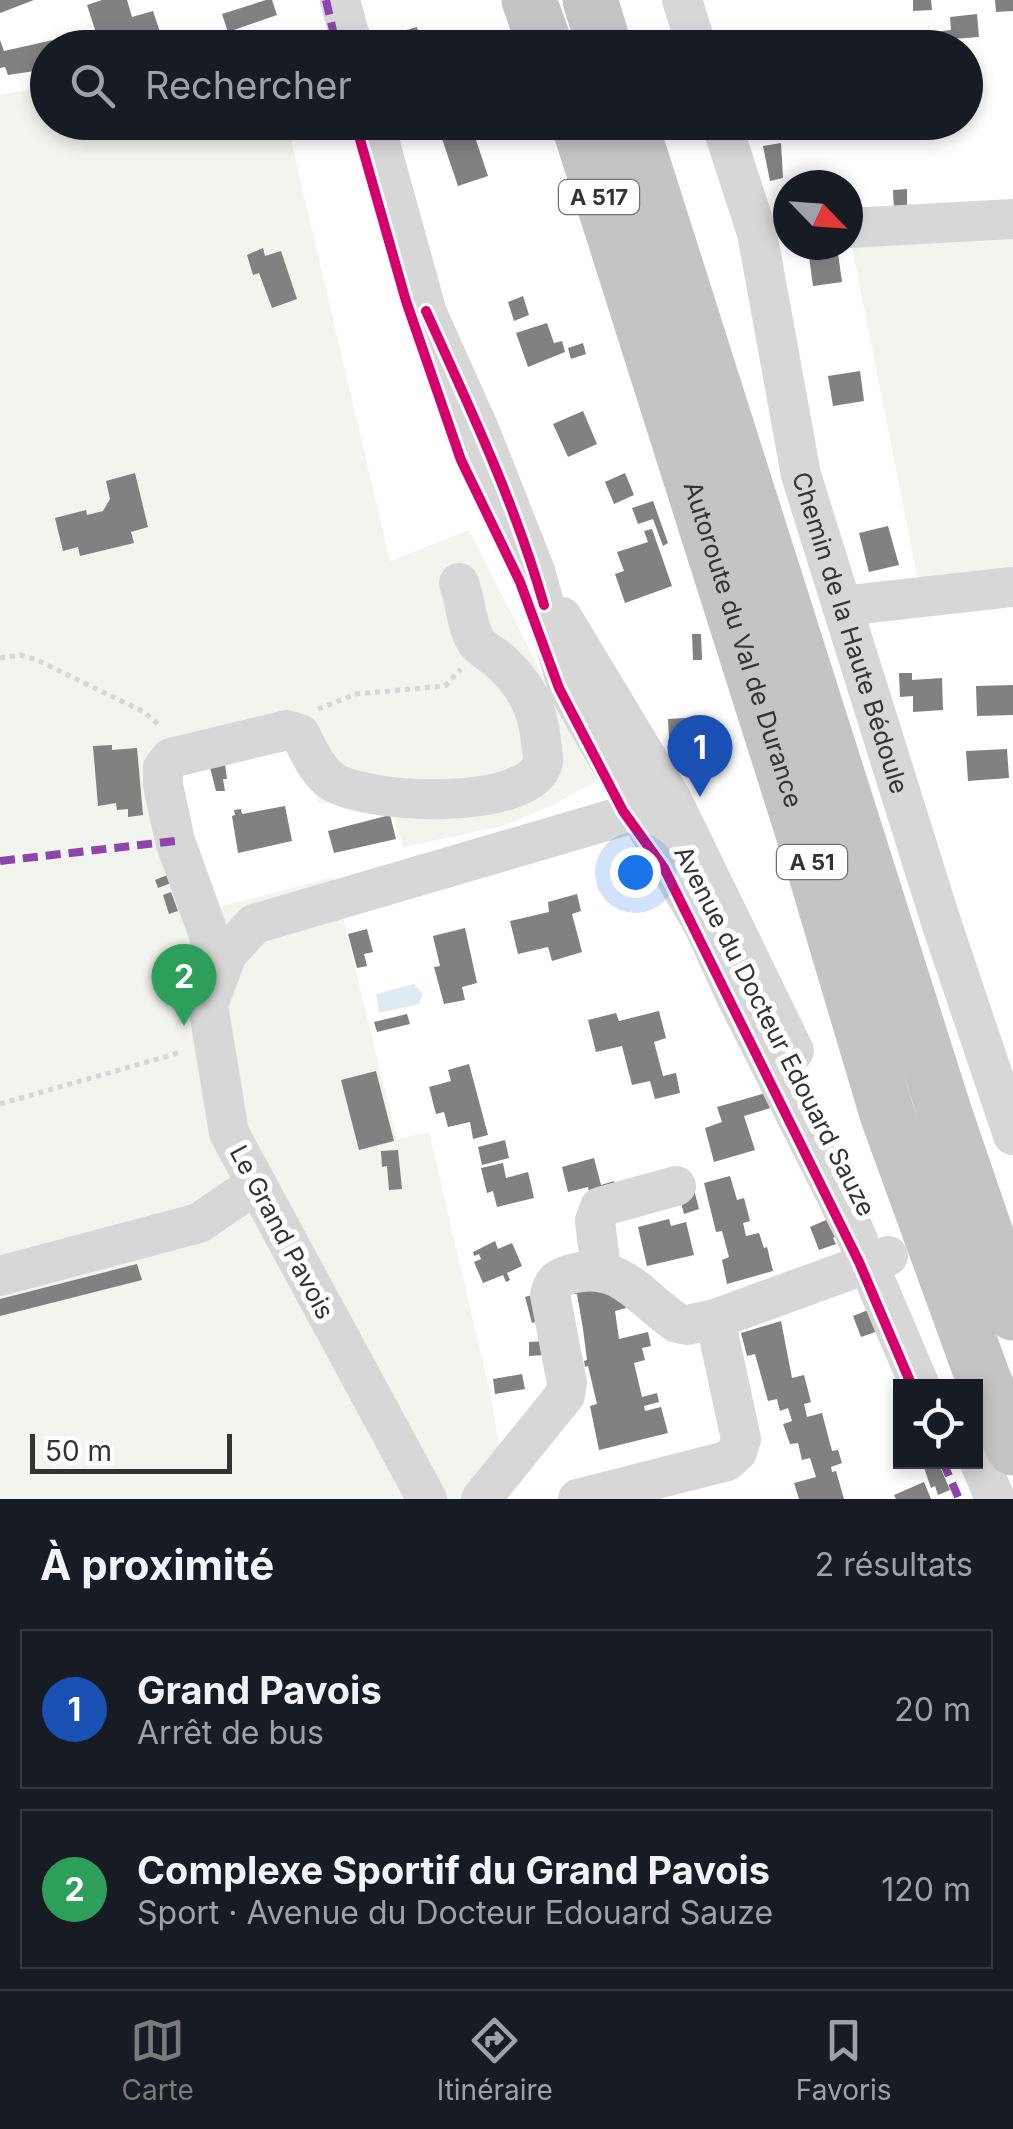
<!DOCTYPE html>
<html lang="fr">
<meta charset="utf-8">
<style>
:root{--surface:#171b24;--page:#242831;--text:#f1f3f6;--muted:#9ea1a6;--line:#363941;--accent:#7a7a7a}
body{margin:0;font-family:Inter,sans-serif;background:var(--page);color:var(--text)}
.controls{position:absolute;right:30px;bottom:30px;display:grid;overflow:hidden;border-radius:0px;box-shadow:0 5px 15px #0003}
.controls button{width:90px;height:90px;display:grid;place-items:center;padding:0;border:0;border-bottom:2px solid var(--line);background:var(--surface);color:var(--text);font:50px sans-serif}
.compass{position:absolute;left:773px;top:170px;width:90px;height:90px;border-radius:50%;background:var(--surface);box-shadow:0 5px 15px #0003;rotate:115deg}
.scale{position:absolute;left:30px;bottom:25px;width:202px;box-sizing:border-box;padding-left:10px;border:5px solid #333;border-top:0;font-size:28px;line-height:35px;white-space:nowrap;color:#333;-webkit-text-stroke:8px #fff;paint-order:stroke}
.you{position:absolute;left:635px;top:872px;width:35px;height:35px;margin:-25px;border:8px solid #fff;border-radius:50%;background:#1a73e8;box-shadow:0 0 0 15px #1a73e833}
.badge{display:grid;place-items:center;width:65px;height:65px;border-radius:50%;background:var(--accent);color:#fff;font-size:32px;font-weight:700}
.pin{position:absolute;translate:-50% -82px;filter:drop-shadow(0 2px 5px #0008)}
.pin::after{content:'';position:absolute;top:52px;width:35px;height:30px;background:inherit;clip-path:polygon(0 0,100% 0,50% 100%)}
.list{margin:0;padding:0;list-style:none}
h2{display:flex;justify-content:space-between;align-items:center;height:130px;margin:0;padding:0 40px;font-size:42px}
h2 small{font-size:32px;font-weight:400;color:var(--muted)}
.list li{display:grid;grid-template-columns:65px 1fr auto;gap:30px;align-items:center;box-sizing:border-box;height:160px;margin:0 20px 20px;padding:0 20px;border:2px solid var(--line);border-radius:0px}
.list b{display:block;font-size:38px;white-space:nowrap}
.list p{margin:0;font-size:32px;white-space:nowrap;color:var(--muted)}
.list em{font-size:32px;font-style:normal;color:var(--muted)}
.icon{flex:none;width:55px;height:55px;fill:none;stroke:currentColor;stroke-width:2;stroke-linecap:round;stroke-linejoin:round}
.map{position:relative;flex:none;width:1013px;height:1499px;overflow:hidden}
.search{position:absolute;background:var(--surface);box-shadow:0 5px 15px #0003;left:30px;right:30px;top:30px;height:110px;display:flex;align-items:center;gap:25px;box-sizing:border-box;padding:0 35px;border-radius:55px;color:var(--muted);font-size:38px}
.sheet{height:490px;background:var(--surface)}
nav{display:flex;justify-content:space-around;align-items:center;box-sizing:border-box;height:140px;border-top:2px solid var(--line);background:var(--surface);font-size:28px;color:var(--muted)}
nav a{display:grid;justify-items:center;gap:5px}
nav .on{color:var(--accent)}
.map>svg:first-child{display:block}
.green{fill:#f1f5ed}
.water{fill:#ddebf3}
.building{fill:#818181}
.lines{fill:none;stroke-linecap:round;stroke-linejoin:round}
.path{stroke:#d6d6d6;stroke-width:5;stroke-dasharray:5 5;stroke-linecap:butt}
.minor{stroke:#d7d7d7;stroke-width:40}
.highway{stroke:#c4c4c4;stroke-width:55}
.quiet{stroke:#8e44ad;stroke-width:8;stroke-dasharray:15 8;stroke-linecap:butt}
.cycleway-casing{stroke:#fff;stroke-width:16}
.cycleway{stroke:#d6006c;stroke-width:10}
.labels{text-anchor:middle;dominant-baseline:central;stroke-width:10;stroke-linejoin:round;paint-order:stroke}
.shield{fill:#fff;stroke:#707070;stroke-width:2.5}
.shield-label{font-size:22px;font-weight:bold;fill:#333}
.street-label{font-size:25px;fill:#333;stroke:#fff}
</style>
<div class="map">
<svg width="1013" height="1499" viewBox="0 0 1013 1499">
<rect width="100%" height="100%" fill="#fff"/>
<path class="green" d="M 47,87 L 48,122 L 287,123 L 390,561 L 469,530 L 596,781 L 555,804 L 503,826 L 403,847 L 391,805 L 318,803 L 294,738 L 177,768 L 212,909 L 333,877 L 397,1139 L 429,1132 L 491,1397 L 502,1464 L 473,1499 L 0,1499 L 0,95 Z
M 1013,230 L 1013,576 L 919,585 L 850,237 Z"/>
<path class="water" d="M 414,984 L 423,994 L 419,1004 L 379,1013 L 376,994 Z"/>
<path class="building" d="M 0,0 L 34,0 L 0,13 Z
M 102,0 L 127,0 L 132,17 L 153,11 L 160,32 L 116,48 L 83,48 L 82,44 L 98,39 L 87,5 Z
M 266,0 L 272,0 L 277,15 L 228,32 L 222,14 Z
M 913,0 L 931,0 L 932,10 L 913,11 Z
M 995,0 L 1013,0 L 1013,11 L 996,12 Z
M 977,14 L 979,37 L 952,39 L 953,48 L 928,48 L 926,33 L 951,30 L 950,17 Z
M 417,27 L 420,39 L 407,42 L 409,48 L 397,48 L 393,34 Z
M 62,38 L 64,48 L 48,48 L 48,69 L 8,75 L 5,67 L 0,68 L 0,40 L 4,51 Z
M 746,40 L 771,40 L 771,48 L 747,48 Z
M 452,122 L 470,122 L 488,176 L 458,186 L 438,127 Z
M 781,143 L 783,178 L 770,181 L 763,146 Z
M 907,189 L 907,211 L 894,212 L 893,190 Z
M 263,248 L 265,256 L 281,251 L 297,299 L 272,308 L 259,273 L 253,275 L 247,255 Z
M 838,253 L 842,282 L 813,286 L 809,257 Z
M 523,296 L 529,315 L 514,321 L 508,302 Z
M 547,323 L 554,343 L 562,341 L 565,352 L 528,367 L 516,333 Z
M 583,343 L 586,354 L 571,359 L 568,348 Z
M 860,371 L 864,401 L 833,406 L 828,376 Z
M 583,411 L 597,444 L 568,457 L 553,424 Z
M 135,473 L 148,527 L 131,532 L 134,543 L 80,556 L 78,547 L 63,551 L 55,518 L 86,510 L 87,515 L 103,511 L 110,499 L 106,481 Z
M 625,473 L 634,495 L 614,504 L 605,482 Z
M 653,501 L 668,543 L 663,546 L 653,519 L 638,524 L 632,508 Z
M 888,526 L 899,565 L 869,572 L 859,533 Z
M 652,529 L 672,586 L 625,603 L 615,574 L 624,571 L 617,552 L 648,542 L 644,531 Z
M 692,634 L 701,634 L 702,660 L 693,660 Z
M 899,673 L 912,673 L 912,680 L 942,678 L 943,710 L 913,712 L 913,696 L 900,697 Z
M 1013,685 L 1013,715 L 977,716 L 976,686 Z
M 700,717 L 700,736 L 669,738 L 668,719 Z
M 112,745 L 112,750 L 137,748 L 143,815 L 128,817 L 128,809 L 117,810 L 116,803 L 98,806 L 93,746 Z
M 1007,749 L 1009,778 L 968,781 L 966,751 Z
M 225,764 L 227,779 L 223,779 L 225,791 L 216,791 L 210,767 Z
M 285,806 L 292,841 L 238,853 L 232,816 L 235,815 L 234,810 L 241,809 L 242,814 Z
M 390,815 L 396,839 L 334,853 L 328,831 Z
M 170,874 L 174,882 L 158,888 L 155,880 Z
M 171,892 L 178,911 L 169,914 L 163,895 Z
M 577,894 L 581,911 L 572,914 L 582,952 L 552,961 L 548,947 L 518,954 L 510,921 L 549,912 L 548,902 Z
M 465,928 L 477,983 L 462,987 L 465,1000 L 444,1004 L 434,967 L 440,966 L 433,936 Z
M 367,929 L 373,952 L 364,954 L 367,966 L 357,968 L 348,934 Z
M 659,1011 L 666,1038 L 654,1042 L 663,1076 L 676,1073 L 680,1093 L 655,1099 L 650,1081 L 632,1085 L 622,1046 L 596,1052 L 588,1020 L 616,1013 L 619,1021 Z
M 407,1014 L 410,1024 L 377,1032 L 374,1022 Z
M 469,1064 L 488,1135 L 473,1139 L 470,1122 L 448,1127 L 444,1112 L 436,1114 L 429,1087 L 451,1081 L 448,1070 Z
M 376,1071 L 394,1141 L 359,1150 L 341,1080 Z
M 769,1092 L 777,1106 L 744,1116 L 755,1150 L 714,1162 L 705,1128 L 722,1122 L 717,1107 Z
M 505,1140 L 509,1158 L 482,1165 L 478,1147 Z
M 398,1150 L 402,1189 L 389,1190 L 387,1166 L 382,1167 L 381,1151 Z
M 594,1158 L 601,1185 L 614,1181 L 618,1194 L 592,1202 L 588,1187 L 568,1192 L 562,1167 Z
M 503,1163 L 506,1178 L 528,1172 L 534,1198 L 497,1207 L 493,1191 L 487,1193 L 481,1168 Z
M 730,1176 L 737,1200 L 744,1198 L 750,1221 L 743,1223 L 746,1236 L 759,1233 L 764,1248 L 767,1247 L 773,1271 L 727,1284 L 722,1260 L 729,1257 L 722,1231 L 716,1232 L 704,1183 Z
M 693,1186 L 699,1209 L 684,1214 L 678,1191 Z
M 822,1211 L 837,1236 L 833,1238 L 836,1244 L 819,1250 L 810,1227 L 826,1220 Z
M 669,1219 L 671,1226 L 686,1222 L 694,1255 L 647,1266 L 638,1227 Z
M 495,1241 L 498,1249 L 512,1243 L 522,1266 L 507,1273 L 510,1280 L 506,1282 L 503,1275 L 483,1283 L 474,1262 L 481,1259 L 479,1254 L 474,1256 L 473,1252 Z
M 137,1264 L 142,1280 L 0,1316 L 0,1299 Z
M 622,1287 L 626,1308 L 615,1311 L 619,1339 L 648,1332 L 651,1346 L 642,1348 L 645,1360 L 634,1363 L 642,1397 L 657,1393 L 659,1402 L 644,1406 L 645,1411 L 661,1407 L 668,1433 L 599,1450 L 590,1406 L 597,1404 L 588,1366 L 585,1367 L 584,1361 L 587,1360 L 583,1329 L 577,1294 L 572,1294 L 572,1289 Z
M 539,1293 L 546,1318 L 532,1323 L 525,1297 Z
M 873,1308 L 881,1330 L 861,1337 L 853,1316 Z
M 781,1321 L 792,1378 L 804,1375 L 811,1402 L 804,1404 L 807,1417 L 822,1413 L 832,1451 L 838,1450 L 842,1463 L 831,1467 L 832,1472 L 836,1471 L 844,1499 L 799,1499 L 794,1483 L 816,1477 L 810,1458 L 802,1460 L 798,1443 L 790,1444 L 783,1424 L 792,1421 L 788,1408 L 780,1411 L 777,1399 L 768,1401 L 755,1354 L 747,1356 L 741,1333 Z
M 544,1341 L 545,1355 L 529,1356 L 529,1342 Z
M 522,1374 L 525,1389 L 495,1394 L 493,1379 Z
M 922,1462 L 938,1462 L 950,1490 L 938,1495 L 935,1486 L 931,1488 Z
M 924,1482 L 931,1499 L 896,1499 L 894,1495 Z"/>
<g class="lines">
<path class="path" d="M 0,658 L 20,655 L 37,660 L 144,712 L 161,727
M 318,709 L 356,694 L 445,686 L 461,669
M 0,1104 L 182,1052"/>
<g class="minor">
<path d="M 340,0 L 353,48"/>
<path d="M 682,0 L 697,48"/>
<path d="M 374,122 L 433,335"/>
<path id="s1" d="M 721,122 L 757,233 L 801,475 L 941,922 L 1013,1135"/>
<path d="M 848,228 L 1013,219"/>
<path d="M 426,311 L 481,434 L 535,571 L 568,689 L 704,926 L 733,990 L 854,1231 L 920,1386"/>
<path d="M 842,606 L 1013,587"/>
<path d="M 562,617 L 671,798 L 794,1051"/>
<path d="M 227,954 L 210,938 L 175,841 L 163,785 L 163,768 L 171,758 L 287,730 L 300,734 C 308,749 315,767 329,779 C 360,805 532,812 543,762 C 544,756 541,746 541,740 C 537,706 525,684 500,661 C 492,654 482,650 476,641 C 466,625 466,602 459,583"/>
<path d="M 601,1270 L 595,1221 L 600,1207 L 676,1186"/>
<path d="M 0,1276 L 199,1223 L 256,1184"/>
<path d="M 976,1453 L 995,1499"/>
<path d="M 427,1499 L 229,1133 L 208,1005 L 227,954 L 254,924 L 637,812 L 671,798"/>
<path d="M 481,1499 L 565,1395 L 567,1383 L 550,1295 C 553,1281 558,1278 571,1274 C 620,1261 640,1298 677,1323 L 687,1325 L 715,1319"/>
<path d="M 578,1499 L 727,1461 L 737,1452 L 741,1439 L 715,1319 L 888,1256"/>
</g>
<g class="highway">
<path d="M 529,0 L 546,48"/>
<path d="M 590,0 L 605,48"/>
<path id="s2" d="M 578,122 L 814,868 L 887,1114 L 983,1378 L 1013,1448"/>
<path d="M 630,122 L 945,1114 L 1013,1313"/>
</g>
<path class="quiet" d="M 326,0 L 337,48
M 0,861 L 175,841
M 943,1462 L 959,1499"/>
<g class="cycleway-casing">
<path id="cycleway" d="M 355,122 L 406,301 L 461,460 L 520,582 L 559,688 L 623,811 L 664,868 L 859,1262 L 912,1386
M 426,311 C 469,406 515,503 544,605"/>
</g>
<use href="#cycleway" class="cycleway"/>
</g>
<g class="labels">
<g class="shield">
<rect x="559" y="180" width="80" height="34" rx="8"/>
<rect x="777" y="845" width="70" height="34" rx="8"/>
</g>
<g class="shield-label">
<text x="599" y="197">A 517</text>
<text x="812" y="862">A 51</text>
</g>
<g class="street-label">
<text stroke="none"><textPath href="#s1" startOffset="528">Chemin de la Haute Bédoule</textPath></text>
<text stroke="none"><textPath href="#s2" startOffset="548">Autoroute du Val de Durance</textPath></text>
<text transform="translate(775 1031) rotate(63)">Avenue du Docteur Edouard Sauze</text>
<text transform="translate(282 1232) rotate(62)">Le Grand Pavois</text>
</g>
</g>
</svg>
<div class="controls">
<button><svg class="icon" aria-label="locate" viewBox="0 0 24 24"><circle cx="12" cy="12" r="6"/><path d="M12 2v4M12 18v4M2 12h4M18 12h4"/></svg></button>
</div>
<svg class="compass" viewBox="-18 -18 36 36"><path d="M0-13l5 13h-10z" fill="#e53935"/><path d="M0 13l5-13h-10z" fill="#9ea1a6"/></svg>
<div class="scale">50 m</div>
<div class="you"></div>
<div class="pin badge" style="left:700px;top:797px;background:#1a4fb4">1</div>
<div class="pin badge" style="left:184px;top:1026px;background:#2e9e5b">2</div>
<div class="search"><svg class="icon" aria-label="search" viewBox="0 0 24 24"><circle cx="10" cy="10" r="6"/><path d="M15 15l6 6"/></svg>Rechercher</div>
</div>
<section class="sheet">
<h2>À proximité<small>2 résultats</small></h2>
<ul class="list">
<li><span class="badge" style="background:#1a4fb4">1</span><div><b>Grand Pavois</b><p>Arrêt de bus</p></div><em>20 m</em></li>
<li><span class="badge" style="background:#2e9e5b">2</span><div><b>Complexe Sportif du Grand Pavois</b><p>Sport · Avenue du Docteur Edouard Sauze</p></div><em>120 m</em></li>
</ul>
</section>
<nav>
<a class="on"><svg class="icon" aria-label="map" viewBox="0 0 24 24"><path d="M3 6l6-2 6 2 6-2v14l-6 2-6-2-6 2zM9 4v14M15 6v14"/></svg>Carte</a>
<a><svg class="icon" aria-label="directions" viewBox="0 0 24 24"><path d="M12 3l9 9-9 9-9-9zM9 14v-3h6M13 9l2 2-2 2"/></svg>Itinéraire</a>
<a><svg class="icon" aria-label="saved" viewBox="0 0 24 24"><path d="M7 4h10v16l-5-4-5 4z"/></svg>Favoris</a>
</nav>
